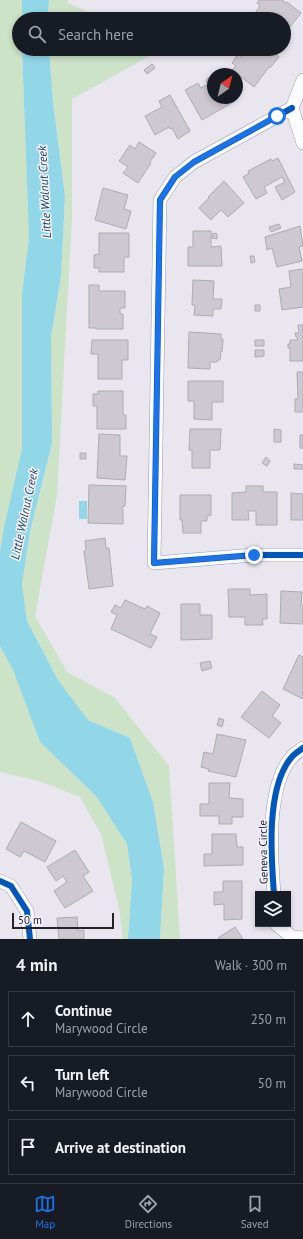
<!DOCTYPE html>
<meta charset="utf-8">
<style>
:root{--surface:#171b24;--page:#242831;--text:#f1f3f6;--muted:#9ea1a6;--line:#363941;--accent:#1a73e8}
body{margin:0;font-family:"PT Sans",sans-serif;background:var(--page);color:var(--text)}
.controls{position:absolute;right:12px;bottom:12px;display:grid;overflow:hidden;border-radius:0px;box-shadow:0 2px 6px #0003}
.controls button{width:36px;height:36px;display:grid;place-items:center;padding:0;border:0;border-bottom:1px solid var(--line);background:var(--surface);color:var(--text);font:20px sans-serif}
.compass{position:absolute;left:207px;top:68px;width:36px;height:36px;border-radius:50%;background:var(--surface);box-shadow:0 2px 6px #0003;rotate:35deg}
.scale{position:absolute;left:12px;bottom:10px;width:102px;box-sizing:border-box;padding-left:4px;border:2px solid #242329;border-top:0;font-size:11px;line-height:14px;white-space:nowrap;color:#242329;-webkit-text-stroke:3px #f4f1fe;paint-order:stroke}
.stop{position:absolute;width:12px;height:12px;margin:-9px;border:3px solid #1a73e8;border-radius:50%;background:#fff}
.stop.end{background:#1a73e8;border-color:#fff;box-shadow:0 1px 4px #0008}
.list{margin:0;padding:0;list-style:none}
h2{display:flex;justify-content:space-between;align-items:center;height:52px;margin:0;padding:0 16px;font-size:17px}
h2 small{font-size:13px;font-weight:400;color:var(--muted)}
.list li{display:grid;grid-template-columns:26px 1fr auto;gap:12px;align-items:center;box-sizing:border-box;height:56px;margin:0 8px 8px;padding:0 8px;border:1px solid var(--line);border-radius:0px}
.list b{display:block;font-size:15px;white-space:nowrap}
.list p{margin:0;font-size:13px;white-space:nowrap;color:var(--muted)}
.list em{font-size:13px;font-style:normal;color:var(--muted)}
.icon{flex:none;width:22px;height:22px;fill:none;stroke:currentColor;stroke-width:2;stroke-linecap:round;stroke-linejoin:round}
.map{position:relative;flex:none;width:303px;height:939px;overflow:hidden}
.search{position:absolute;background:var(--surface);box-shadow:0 2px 6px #0003;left:12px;right:12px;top:12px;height:44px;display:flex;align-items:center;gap:10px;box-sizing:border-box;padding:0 14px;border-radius:22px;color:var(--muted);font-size:15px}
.sheet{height:244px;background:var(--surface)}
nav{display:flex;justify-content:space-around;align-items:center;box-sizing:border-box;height:56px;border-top:1px solid var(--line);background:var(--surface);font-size:11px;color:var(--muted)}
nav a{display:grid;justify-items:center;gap:2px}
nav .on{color:var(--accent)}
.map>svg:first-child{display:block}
.green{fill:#cce3c7}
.water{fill:#92d7e7}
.building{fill:#cec9d0;stroke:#aeaab0}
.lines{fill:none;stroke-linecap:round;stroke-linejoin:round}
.street-casing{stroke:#9e9ca2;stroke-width:14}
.street{stroke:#fcfbfd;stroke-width:13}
.cycleway-casing{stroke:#f4f1fe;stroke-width:8}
.cycleway{stroke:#0057b8;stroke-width:6}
.route{stroke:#1a73e8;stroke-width:5}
.labels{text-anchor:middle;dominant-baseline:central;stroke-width:3;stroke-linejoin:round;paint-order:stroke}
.street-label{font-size:11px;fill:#242329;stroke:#f4f1fe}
.water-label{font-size:12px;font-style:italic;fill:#18454e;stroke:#f4f1fe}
</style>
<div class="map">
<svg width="303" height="939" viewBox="0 0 303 939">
<rect width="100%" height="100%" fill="#e9e6f0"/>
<path class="green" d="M 0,0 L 22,0 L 22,19 L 19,19 L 19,49 L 22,49 L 29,238 L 22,293 L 22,450 L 4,527 L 0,552 Z
M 49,0 L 68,0 L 68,3 L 104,19 L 49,19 Z
M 49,49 L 162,49 L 72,99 L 72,216 L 57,495 L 35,616 L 67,672 L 115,698 L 169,766 L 180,939 L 160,939 L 164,868 L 153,802 L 130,738 L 88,720 L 58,680 L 27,621 L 22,584 L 30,532 L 52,443 L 51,337 L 61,276 L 65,196 L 53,102 Z
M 0,646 L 13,670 L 40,742 L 96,796 L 127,844 L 132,880 L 128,939 L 123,939 L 119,908 L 101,834 L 80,797 L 42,782 L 0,772 Z"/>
<path class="water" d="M 22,0 L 49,0 L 48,19 L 22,19 Z
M 22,49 L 49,49 L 53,102 L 65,196 L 61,276 L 51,337 L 52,443 L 30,532 L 22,584 L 27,621 L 58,680 L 88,720 L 130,738 L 153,802 L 164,868 L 160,939 L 128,939 L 132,880 L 127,844 L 96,796 L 40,742 L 13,670 L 0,646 L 0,552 L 4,527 L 22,449 L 22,293 L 29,238 Z
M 79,501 L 87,501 L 87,519 L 79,519 Z"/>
<path class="building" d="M 259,0 L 284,0 L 283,1 L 286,3 L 287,2 L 301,13 L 289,28 L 284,24 L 284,19 L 255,19 L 252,17 L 260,6 L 257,3 Z
M 248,49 L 268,49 L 279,57 L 270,68 L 269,67 L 254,87 L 232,70 L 236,66 L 232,63 L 238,54 L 242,57 Z
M 152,64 L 155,68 L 147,74 L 144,70 Z
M 213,75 L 213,98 L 234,98 L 235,101 L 202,120 L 185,90 L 198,83 L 201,88 L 208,84 L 206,80 Z
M 170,95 L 190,131 L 178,139 L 172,128 L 170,129 L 169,127 L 155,135 L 145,116 L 162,107 L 159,101 Z
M 139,142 L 156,153 L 150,162 L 151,163 L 138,183 L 123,173 L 128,167 L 119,161 L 130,145 L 135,149 Z
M 278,158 L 295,192 L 282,200 L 275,187 L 285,182 L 282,177 L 264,187 L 267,193 L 256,199 L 243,177 L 249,173 L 248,171 L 271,159 L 272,161 Z
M 224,181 L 244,203 L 228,217 L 221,210 L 211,220 L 199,208 L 209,198 L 208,197 Z
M 103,188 L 128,195 L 124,209 L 131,211 L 126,229 L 95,220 Z
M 279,224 L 281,228 L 271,232 L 269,227 Z
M 300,226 L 303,246 L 299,247 L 302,261 L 277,267 L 272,248 L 267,250 L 265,237 Z
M 193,231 L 211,231 L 211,247 L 221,246 L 222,266 L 188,266 L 188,247 L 193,247 Z
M 99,233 L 129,233 L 129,257 L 124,257 L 124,272 L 99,272 L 99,268 L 94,268 L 94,255 L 99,254 Z
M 213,233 L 217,234 L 217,239 L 212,238 Z
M 250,256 L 254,256 L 255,262 L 251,263 Z
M 303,269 L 303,307 L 282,310 L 279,289 L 291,287 L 289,271 Z
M 193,280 L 214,281 L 213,299 L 222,299 L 221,309 L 213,309 L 213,316 L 194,315 L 195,305 L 192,305 Z
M 89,285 L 99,285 L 99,291 L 125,291 L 125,308 L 120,308 L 120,314 L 123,314 L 123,329 L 96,329 L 96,328 L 89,328 Z
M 255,305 L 260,305 L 260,311 L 255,311 Z
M 298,325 L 303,325 L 303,361 L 290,361 L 290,348 L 288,348 L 288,344 L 290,344 L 290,340 L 298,340 L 297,337 L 296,337 L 295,333 L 299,333 Z
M 189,332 L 221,334 L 221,339 L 223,339 L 222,352 L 221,351 L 220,360 L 217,360 L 217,362 L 210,362 L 210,369 L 188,368 Z
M 92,340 L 128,340 L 128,360 L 122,360 L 122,379 L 98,379 L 98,354 L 91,354 Z
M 255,340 L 264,340 L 264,346 L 255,346 Z
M 255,350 L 264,350 L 264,356 L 255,357 Z
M 297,372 L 303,372 L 303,412 L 295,412 L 295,399 L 298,399 Z
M 188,381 L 223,381 L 223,402 L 212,402 L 212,420 L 194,419 L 194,401 L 188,401 Z
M 98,391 L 123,391 L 123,415 L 126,415 L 126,429 L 97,429 L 97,406 L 93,406 L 93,394 L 98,394 Z
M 190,429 L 221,429 L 220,450 L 210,450 L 210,468 L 192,468 L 192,450 L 189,450 Z
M 274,429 L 281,430 L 281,442 L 274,442 Z
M 99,434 L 120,435 L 120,456 L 127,456 L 125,480 L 97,478 Z
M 300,435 L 303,435 L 303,448 L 300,448 Z
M 80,453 L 86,453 L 86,459 L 80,459 Z
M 266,457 L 270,461 L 267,466 L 262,463 Z
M 294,464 L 303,465 L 303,469 L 294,469 Z
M 89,485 L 126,486 L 125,506 L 122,507 L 122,509 L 123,509 L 123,524 L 88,523 Z
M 246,486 L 263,486 L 263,492 L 277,492 L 277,525 L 256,525 L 256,511 L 248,511 L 249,520 L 232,520 L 232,493 L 246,492 Z
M 291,493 L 303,494 L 303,520 L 291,520 Z
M 180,495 L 211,495 L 211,515 L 207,516 L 207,521 L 201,521 L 201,533 L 183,533 L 182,520 L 180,520 Z
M 105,538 L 106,548 L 109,548 L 113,586 L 89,589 L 84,551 L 86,550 L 85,541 Z
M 228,589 L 250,589 L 250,595 L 267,594 L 267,619 L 262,619 L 263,625 L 245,625 L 245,617 L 229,617 Z
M 281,591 L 302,592 L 301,606 L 303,606 L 303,624 L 280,623 Z
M 125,600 L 145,609 L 147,606 L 160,613 L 150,634 L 157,637 L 151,648 L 111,629 L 117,615 L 111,612 L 115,605 L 121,608 Z
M 181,604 L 200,604 L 200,615 L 212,615 L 212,639 L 181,640 Z
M 299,655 L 303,657 L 303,699 L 283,689 Z
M 210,661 L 212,668 L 202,671 L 200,663 Z
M 262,691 L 280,705 L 272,716 L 281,723 L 269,738 L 241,717 Z
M 219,718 L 224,720 L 222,727 L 217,725 Z
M 217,734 L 246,740 L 236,777 L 208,771 L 209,769 L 201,767 L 204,752 L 213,754 Z
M 209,783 L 230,783 L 229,798 L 243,799 L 243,817 L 232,817 L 232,824 L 219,824 L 219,816 L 200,816 L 200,804 L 209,804 Z
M 21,822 L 56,841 L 45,862 L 24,851 L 20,857 L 6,849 Z
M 212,834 L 236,834 L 237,847 L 243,847 L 243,865 L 204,866 L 204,854 L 212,854 Z
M 75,850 L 89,872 L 83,876 L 93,891 L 65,908 L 54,891 L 67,882 L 63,876 L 56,881 L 47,867 Z
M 223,881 L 242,881 L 242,919 L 224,920 L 224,904 L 214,905 L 214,892 L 223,892 Z
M 77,917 L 78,931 L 84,930 L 84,939 L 59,939 L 57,918 Z
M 235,927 L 243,939 L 219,939 L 218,938 Z"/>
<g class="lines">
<g class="street-casing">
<path id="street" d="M 303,80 L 292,108 L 303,143
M 292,108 L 194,162 L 175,177 L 160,200 L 154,563 L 254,555 L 303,555
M 0,881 L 11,886 L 27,911 L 30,939
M 274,894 C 271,856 266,788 291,758 C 294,754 299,751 303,748
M 276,924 L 292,937 L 303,938"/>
</g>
<use href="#street" class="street"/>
<g class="cycleway-casing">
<path id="cycleway" d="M 292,108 L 194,162 L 175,177 L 160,200 L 154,563 L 254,555 L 303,555
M 0,881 L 11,886 L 27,911 L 30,939
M 274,894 C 271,856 266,788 291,758 C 294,754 299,751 303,748"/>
</g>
<use href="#cycleway" class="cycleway"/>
</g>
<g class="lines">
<path class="route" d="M 254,555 L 154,563 L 160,200 L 175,177 L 194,162 L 277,116"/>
</g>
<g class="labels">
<g class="street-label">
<text transform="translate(263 852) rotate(-91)">Geneva Circle</text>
</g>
<g class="water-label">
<text transform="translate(44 192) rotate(-93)">Little Walnut Creek</text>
<text transform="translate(24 514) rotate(-78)">Little Walnut Creek</text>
</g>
</g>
</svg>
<div class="controls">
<button><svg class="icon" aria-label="layers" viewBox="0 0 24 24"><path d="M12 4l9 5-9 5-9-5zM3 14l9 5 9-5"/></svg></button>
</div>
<svg class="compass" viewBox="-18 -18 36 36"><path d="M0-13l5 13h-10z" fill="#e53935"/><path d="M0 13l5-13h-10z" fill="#9ea1a6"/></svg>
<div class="scale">50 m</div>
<div class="stop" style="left:277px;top:116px"></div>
<div class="stop end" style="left:254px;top:555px"></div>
<div class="search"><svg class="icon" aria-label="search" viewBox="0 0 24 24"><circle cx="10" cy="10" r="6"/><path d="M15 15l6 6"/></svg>Search here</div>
</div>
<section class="sheet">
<h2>4 min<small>Walk · 300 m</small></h2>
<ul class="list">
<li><svg class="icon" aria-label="ahead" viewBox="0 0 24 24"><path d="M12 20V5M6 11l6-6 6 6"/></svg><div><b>Continue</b><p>Marywood Circle</p></div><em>250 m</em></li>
<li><svg class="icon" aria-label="left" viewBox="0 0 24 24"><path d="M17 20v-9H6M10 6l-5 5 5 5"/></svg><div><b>Turn left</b><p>Marywood Circle</p></div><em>50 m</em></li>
<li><svg class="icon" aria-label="arrive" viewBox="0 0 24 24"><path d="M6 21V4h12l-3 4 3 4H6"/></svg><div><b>Arrive at destination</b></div></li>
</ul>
</section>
<nav>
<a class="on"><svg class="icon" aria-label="map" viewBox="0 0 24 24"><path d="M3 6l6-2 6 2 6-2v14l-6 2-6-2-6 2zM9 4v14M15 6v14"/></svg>Map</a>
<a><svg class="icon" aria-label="directions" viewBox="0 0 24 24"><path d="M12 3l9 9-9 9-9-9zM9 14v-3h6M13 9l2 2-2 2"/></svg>Directions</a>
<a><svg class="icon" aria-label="saved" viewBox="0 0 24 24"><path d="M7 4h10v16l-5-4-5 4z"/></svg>Saved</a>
</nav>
